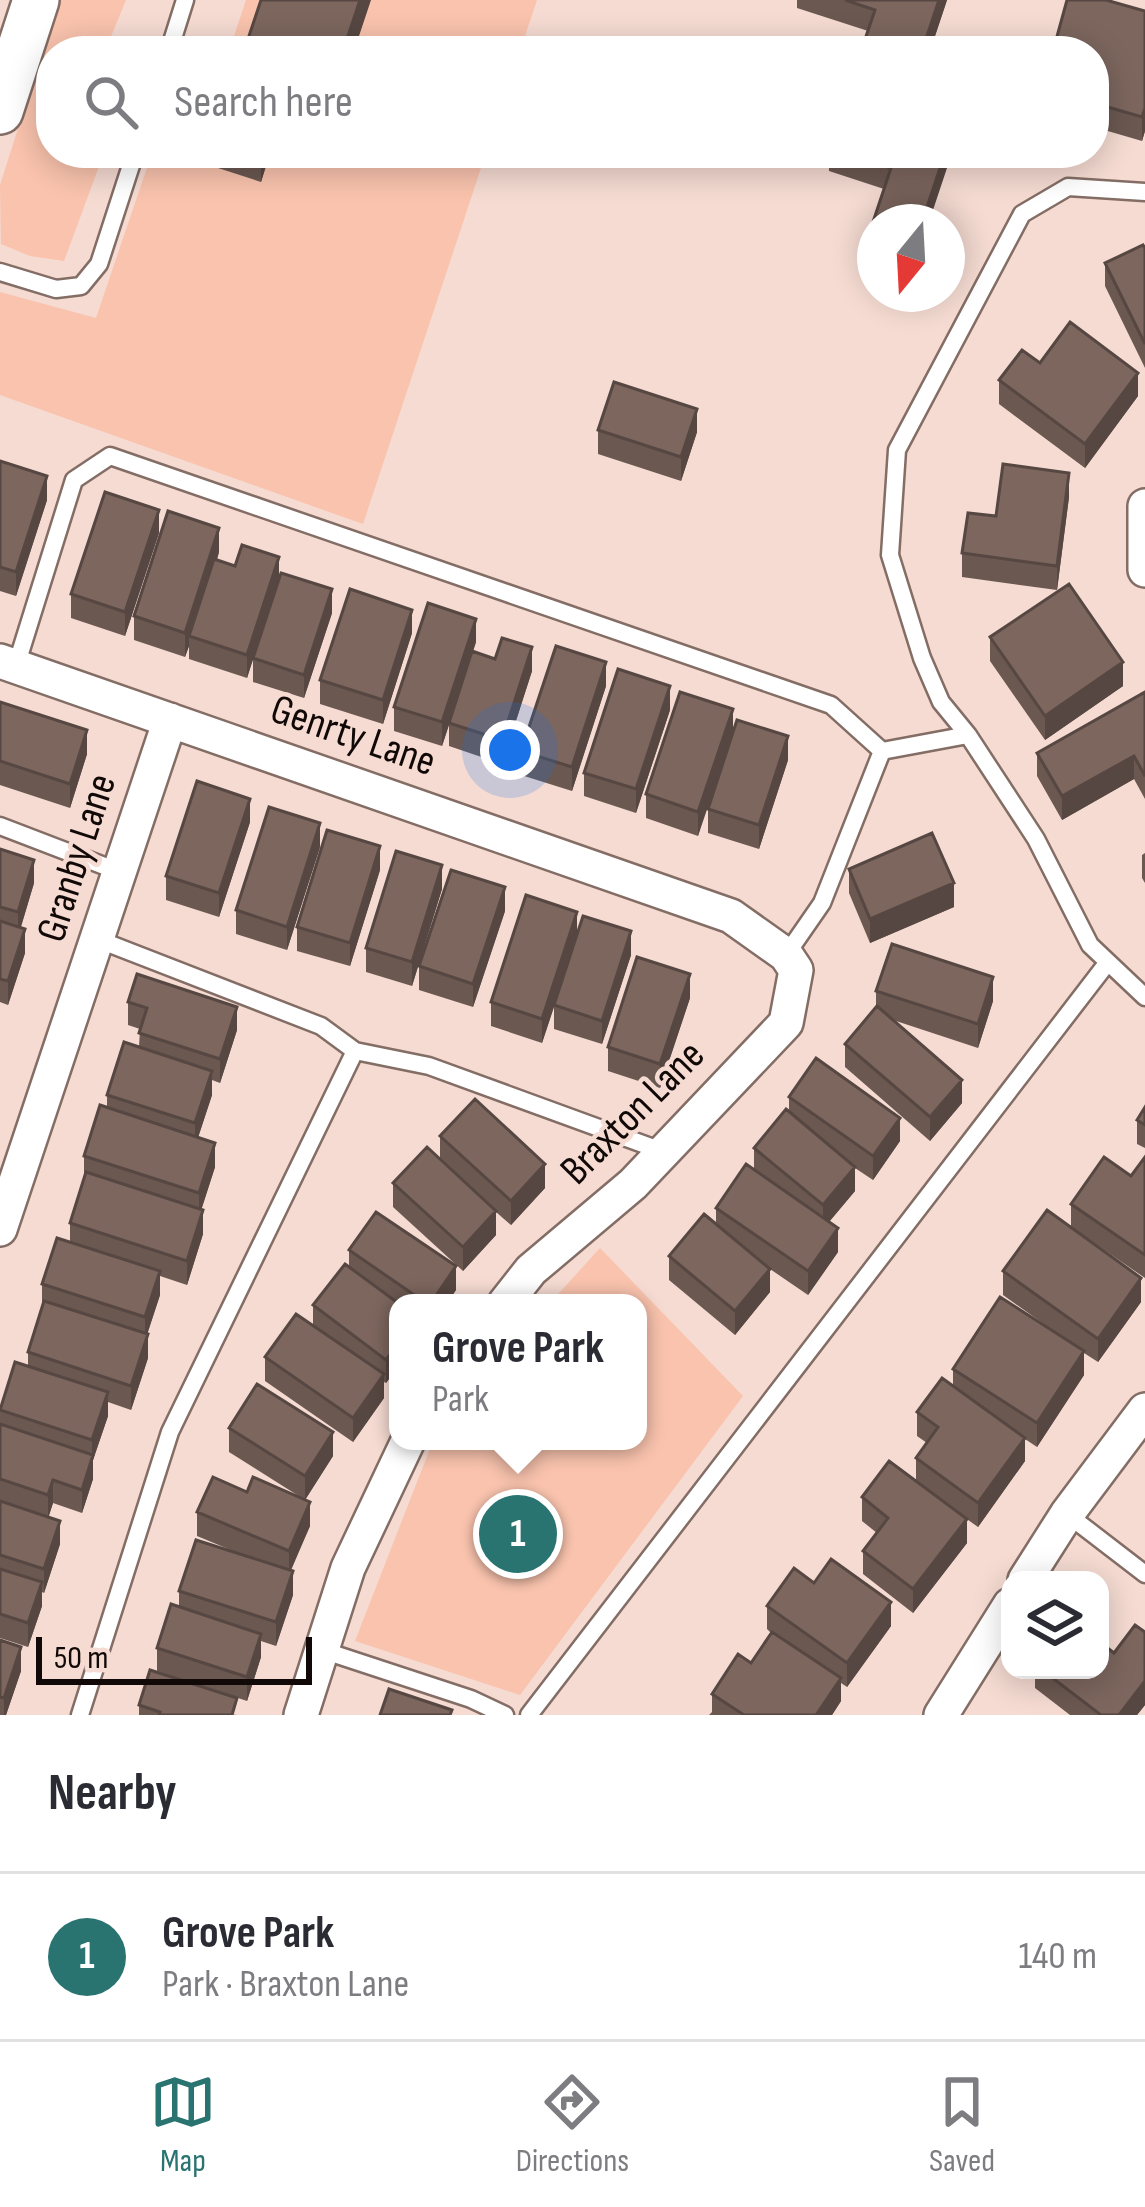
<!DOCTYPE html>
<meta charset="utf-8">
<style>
:root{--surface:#fff;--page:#f7f7f7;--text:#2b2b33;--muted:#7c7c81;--line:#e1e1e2;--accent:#297371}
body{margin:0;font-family:"Sofia Sans Condensed",sans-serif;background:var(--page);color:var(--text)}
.controls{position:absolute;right:36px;bottom:36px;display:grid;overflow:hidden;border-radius:24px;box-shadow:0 6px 30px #0003}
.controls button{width:108px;height:108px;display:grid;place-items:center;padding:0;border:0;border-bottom:3px solid var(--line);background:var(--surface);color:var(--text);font:60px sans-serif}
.compass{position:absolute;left:857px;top:204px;width:108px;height:108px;border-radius:50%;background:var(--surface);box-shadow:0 6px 30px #0003;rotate:198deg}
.scale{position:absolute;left:36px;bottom:30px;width:276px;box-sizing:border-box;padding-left:12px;border:6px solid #110907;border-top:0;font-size:33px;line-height:42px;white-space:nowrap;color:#110907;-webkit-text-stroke:9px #f5dbd2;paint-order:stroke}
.you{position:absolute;left:510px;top:750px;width:42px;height:42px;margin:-30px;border:9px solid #fff;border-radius:50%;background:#1a73e8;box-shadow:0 0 0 18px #1a73e833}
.badge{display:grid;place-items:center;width:78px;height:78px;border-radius:50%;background:var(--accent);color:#fff;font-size:39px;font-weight:700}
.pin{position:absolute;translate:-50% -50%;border:6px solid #fff;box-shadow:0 3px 12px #0006}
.popup{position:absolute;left:389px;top:1294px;width:258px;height:156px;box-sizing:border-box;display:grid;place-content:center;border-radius:24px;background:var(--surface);filter:drop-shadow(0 3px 9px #0005);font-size:39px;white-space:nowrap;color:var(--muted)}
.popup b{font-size:45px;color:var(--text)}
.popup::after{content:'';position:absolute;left:50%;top:100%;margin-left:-24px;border:24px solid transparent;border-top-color:var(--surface)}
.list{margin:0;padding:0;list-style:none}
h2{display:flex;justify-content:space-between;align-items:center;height:156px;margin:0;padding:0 48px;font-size:51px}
h2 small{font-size:39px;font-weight:400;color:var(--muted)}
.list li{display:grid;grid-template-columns:78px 1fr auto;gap:36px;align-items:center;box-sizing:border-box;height:168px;padding:0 48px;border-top:3px solid var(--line)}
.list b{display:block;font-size:45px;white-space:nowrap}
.list p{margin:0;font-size:39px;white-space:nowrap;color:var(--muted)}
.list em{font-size:39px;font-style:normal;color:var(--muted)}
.icon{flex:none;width:66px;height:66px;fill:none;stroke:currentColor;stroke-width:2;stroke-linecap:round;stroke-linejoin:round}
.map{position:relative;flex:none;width:1145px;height:1715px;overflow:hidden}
.search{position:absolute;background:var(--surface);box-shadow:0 6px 30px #0003;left:36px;right:36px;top:36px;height:132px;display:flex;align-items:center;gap:30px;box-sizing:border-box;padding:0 42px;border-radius:48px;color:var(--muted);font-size:45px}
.sheet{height:324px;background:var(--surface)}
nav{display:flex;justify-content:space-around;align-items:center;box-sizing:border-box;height:168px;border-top:3px solid var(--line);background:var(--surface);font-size:33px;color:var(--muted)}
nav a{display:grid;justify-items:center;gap:6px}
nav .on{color:var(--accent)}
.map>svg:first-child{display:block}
.green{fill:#f9c3ad}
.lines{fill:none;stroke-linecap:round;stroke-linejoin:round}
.lane-casing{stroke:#836d65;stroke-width:21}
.street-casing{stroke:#836d65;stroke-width:38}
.secondary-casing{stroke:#836d65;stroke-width:50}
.lane{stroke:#fff;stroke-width:16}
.street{stroke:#fff;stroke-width:33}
.secondary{stroke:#fff;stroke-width:45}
.wall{fill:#6b5851}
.shaded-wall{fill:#574742}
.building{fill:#7c665e;stroke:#574742;stroke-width:3}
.labels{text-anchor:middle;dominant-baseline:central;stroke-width:9;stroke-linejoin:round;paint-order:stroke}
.street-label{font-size:42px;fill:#110907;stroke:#f5dbd2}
</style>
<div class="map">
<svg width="1145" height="1715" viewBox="0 0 1145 1715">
<rect width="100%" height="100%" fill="#f5dbd2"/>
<path class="green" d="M 59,0 L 126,0 L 105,51 L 51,51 L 51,153 L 104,153 L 64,261 L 30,256 L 1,244 L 0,185 Z
M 246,0 L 537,0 L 520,51 L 229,51 Z
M 152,153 L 486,153 L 363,524 L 0,395 L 0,292 L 96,318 Z
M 600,1248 L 743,1396 L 520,1695 L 355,1641 L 433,1441 L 638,1441 L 638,1303 L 550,1303 Z"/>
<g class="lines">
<g class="lane-casing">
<path id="lane" d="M 169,51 L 185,0
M 1145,192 L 1068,187 L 1022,214 L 897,450 L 890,555 L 922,658 L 941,702 L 968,735 L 1036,839 L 1090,945 L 1145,997
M 0,272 L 56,289 L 81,286 L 99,264 L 135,153
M 16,666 L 74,480 L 110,456 L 831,705 L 882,751 L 822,903 L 786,955
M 882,751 L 968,735
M 0,826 L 120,872
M 355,1051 L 429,1066 L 662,1151
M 1067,1514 L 1145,1574
M 322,1650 L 471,1699 L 505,1715
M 80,1715 L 170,1432 L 355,1051 L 321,1026 L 97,939
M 529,1715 L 1108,962"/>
</g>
<g class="street-casing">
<path id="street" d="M 1145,506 L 1145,570
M 0,661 L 731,916 L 786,955 L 796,970 L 786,1023 L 633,1184 L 531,1270 L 505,1303
M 0,1229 L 170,720
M 1025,1580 L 1067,1514 L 1145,1410
M 301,1715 L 348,1568 L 408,1441
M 941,1715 L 1010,1605"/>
</g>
<g class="secondary-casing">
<path id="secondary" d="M 0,111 L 36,0"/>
</g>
<use href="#lane" class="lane"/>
<use href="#street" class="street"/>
<use href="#secondary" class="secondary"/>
</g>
<path class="wall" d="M 797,0 L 947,0 L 930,51 L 797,8 Z
M 1145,11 L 1145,131 L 1142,141 L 1094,127 L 1094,51 Z
M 218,153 L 270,153 L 261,182 L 218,168 Z
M 829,153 L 952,153 L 875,222 L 875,253 L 871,252 L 871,228 L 884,189 L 829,171 Z
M 1044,153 L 1079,153 L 1077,162 Z
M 1145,248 L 1145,368 L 1105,286 L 1105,263 Z
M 1040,363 L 1138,396 L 1085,468 L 999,404 L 999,380 Z
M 598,430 L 697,432 L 681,481 L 598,454 Z
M 0,461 L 47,500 L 16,596 L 0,591 Z
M 1069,497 L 1057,590 L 962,577 L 962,553 L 996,516 Z
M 159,533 L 125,636 L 71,618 L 71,594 Z
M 219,552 L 217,560 L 279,581 L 332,613 L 304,698 L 253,682 L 253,658 L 247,678 L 189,659 L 189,646 L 185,657 L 134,640 L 134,616 Z
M 412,633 L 383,724 L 320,704 L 320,680 Z
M 990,637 L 1123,686 L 1045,740 L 990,661 Z
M 476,642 L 473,651 L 532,671 L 502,764 L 449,746 L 449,725 L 442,746 L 394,731 L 394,707 Z
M 606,686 L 572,791 L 521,775 L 521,751 Z
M 1145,692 L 1145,799 L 1134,779 L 1062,820 L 1037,776 L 1037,753 Z
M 0,702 L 87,754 L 70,808 L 0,785 Z
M 733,709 L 698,836 L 646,818 L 646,794 Z
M 670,710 L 636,813 L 584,796 L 584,773 Z
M 788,760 L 759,849 L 708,833 L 708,809 Z
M 250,822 L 219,917 L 166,900 L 166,876 Z
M 320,847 L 287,950 L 236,934 L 236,910 Z
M 0,849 L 34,883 L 21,927 L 25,953 L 8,1005 L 0,1002 Z
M 1145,853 L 1145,883 L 1142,878 L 1142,855 Z
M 849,869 L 954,907 L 870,943 L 849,893 Z
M 380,870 L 350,966 L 297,951 L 297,927 Z
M 442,889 L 412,986 L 366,972 L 366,948 Z
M 505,911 L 473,1007 L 419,990 L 419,966 Z
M 577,934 L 631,955 L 602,1044 L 554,1029 L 554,1007 L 542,1043 L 491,1026 L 491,1002 Z
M 876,991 L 993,1001 L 978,1048 L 893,1020 L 962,1103 L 930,1141 L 845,1067 L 845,1044 L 876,1007 Z
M 690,998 L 660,1088 L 608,1071 L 608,1047 Z
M 128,1002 L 237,1030 L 220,1083 L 212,1080 L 212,1095 L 198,1137 L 215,1167 L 201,1210 L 203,1234 L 187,1285 L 160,1276 L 160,1295 L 147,1334 L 148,1358 L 131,1410 L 108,1402 L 108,1416 L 93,1460 L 93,1479 L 82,1513 L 53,1503 L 48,1517 L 60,1544 L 44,1593 L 42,1592 L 42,1606 L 28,1647 L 0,1638 L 0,1409 L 28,1366 L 28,1352 L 42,1307 L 42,1284 L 70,1242 L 70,1223 L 84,1179 L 84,1156 L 107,1108 L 107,1095 L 139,1047 L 140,1029 L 128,1025 Z
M 789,1097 L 900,1141 L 873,1180 L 855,1168 L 855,1191 L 829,1222 L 838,1252 L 808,1295 L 770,1269 L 770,1292 L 735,1335 L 669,1280 L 669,1256 L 716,1224 L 716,1208 L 754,1170 L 754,1148 L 789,1111 Z
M 1145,1107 L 1145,1148 L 1137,1144 L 1137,1120 Z
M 440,1136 L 545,1188 L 511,1225 L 496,1212 L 496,1235 L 463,1271 L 393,1207 L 393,1183 L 440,1159 Z
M 1145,1157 L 1145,1278 L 1071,1227 L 1071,1204 L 1131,1176 Z
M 349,1250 L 456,1290 L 447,1303 L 398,1303 L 398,1367 L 386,1383 L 384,1382 L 384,1398 L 353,1442 L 265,1381 L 265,1357 L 313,1325 L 313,1305 L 349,1267 Z
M 1003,1271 L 1141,1302 L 1098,1362 L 1084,1353 L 1084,1375 L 1037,1447 L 1025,1439 L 1025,1461 L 978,1527 L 947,1505 L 967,1543 L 913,1613 L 863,1574 L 863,1551 L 877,1533 L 862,1521 L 862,1497 L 916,1481 L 916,1458 L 927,1443 L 917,1436 L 917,1412 L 953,1386 L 953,1369 L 1058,1334 L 1003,1295 Z
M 229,1428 L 333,1456 L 305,1500 L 229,1452 Z
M 197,1512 L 310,1526 L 290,1570 L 293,1595 L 276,1646 L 261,1641 L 261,1657 L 247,1701 L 157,1671 L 157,1648 L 179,1607 L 179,1591 L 238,1553 L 197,1536 Z
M 814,1583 L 891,1626 L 847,1687 L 841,1683 L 841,1701 L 832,1715 L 709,1715 L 712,1712 L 712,1694 L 751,1663 L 771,1633 L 767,1629 L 767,1606 Z
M 1145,1632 L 1145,1705 L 1137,1715 L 1070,1715 L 1035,1688 L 1035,1670 L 1100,1670 L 1114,1653 Z
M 0,1640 L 21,1671 L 6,1715 L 0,1715 Z
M 139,1705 L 237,1715 L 139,1715 Z"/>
<path class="shaded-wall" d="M 360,0 L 371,0 L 354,51 L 343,51 Z
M 939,0 L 947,0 L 930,51 L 922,51 Z
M 1145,108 L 1145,131 L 1142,141 L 1142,117 Z
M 261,153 L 270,153 L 261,182 Z
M 945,153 L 952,153 L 929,222 L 922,222 Z
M 1138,373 L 1138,396 L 1085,468 L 1085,444 Z
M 697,409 L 697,432 L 681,481 L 681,457 Z
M 1069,473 L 1069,497 L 1057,590 L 1057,566 Z
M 47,476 L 47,500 L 16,596 L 16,572 Z
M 159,510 L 159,533 L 125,636 L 125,612 Z
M 219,528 L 219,552 L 192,637 L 189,636 L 189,646 L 185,657 L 185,633 Z
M 279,557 L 279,581 L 247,678 L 247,655 Z
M 332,589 L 332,613 L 304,698 L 304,675 Z
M 412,610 L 412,633 L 383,724 L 383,700 Z
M 476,619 L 476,642 L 442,746 L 442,722 Z
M 532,647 L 532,671 L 502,764 L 502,740 Z
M 606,662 L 606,686 L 572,791 L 572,767 Z
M 1123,662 L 1123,686 L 1045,740 L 1045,716 Z
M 670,686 L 670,710 L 636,813 L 636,789 Z
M 733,709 L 733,733 L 698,836 L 698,812 Z
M 87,730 L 87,754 L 70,808 L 70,784 Z
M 788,736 L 788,760 L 759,849 L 759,825 Z
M 1134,756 L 1134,779 L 1062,820 L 1062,796 Z
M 250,799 L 250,822 L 219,917 L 219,893 Z
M 320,823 L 320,847 L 287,950 L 287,927 Z
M 380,846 L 380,870 L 350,966 L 350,943 Z
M 34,860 L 34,883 L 18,936 L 18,912 Z
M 442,865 L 442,889 L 412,986 L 412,962 Z
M 954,883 L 954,907 L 870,943 L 870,919 Z
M 505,887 L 505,911 L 473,1007 L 473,984 Z
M 577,912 L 577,936 L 542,1043 L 542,1019 Z
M 25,929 L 25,953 L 8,1005 L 8,981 Z
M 631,931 L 631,955 L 602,1044 L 602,1021 Z
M 690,974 L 690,998 L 660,1088 L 660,1064 Z
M 993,977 L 993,1001 L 978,1048 L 978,1024 Z
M 237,1007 L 237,1030 L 220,1083 L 220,1059 Z
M 212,1071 L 212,1095 L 195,1147 L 195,1123 Z
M 962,1080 L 962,1103 L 930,1141 L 930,1117 Z
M 900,1118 L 900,1141 L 873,1180 L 873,1156 Z
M 215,1143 L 215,1167 L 199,1217 L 199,1193 Z
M 545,1164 L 545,1188 L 511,1225 L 511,1201 Z
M 855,1167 L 855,1191 L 823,1229 L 823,1205 Z
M 203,1210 L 203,1234 L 187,1285 L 187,1261 Z
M 496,1211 L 496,1235 L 463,1271 L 463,1247 Z
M 838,1228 L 838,1252 L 808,1295 L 808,1271 Z
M 456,1266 L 456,1290 L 447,1303 L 431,1303 Z
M 770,1269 L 770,1292 L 735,1335 L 735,1311 Z
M 160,1271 L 160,1295 L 145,1341 L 145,1317 Z
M 1141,1278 L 1141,1302 L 1098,1362 L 1098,1339 Z
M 148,1334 L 148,1358 L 131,1410 L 131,1386 Z
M 398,1344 L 398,1367 L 386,1383 L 386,1360 Z
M 1084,1351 L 1084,1375 L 1037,1447 L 1037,1423 Z
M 384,1374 L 384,1398 L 353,1442 L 353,1418 Z
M 108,1392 L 108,1416 L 93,1460 L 93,1479 L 82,1513 L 82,1490 L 92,1458 L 92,1440 Z
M 333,1432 L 333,1456 L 305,1500 L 305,1476 Z
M 1025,1438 L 1025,1461 L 978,1527 L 978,1503 Z
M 53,1480 L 53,1503 L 48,1519 L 48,1495 Z
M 310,1502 L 310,1526 L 289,1575 L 289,1551 Z
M 967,1519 L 967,1543 L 913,1613 L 913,1589 Z
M 60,1521 L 60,1544 L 44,1593 L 44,1569 Z
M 293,1571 L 293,1595 L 276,1646 L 276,1622 Z
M 42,1582 L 42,1606 L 28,1647 L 28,1623 Z
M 891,1602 L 891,1626 L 847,1687 L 847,1663 Z
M 261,1634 L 261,1657 L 247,1701 L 247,1677 Z
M 21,1647 L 21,1671 L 6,1715 L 4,1715 L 4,1698 Z
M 841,1678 L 841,1701 L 832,1715 L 816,1715 Z
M 1145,1681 L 1145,1705 L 1137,1715 L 1119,1715 Z"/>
<path class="building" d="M 261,0 L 360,0 L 343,51 L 244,51 Z
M 845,0 L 939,0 L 922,51 L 861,51 L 875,10 Z
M 1067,0 L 1106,0 L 1145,11 L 1145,108 L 1142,117 L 1094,103 L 1094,51 L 1053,51 Z
M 847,153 L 945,153 L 922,222 L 875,222 L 875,229 L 871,228 L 891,168 Z
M 1143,245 L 1145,248 L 1145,344 L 1105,263 Z
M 1070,322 L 1138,373 L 1085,444 L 999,380 L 1022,350 L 1040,363 Z
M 614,382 L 697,409 L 681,457 L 598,430 Z
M 0,461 L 47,476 L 16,572 L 0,567 Z
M 1003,464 L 1069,473 L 1057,566 L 962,553 L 968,513 L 996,516 Z
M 105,492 L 159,510 L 125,612 L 71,594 Z
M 168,511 L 219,528 L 185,633 L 134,616 Z
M 242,545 L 279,557 L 247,655 L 189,636 L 214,559 L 235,566 Z
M 281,573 L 332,589 L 304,675 L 253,658 Z
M 1069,584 L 1123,662 L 1045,716 L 990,637 Z
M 350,589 L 412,610 L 383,700 L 320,680 Z
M 428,603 L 476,619 L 442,722 L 394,707 Z
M 502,638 L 532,647 L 502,740 L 449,723 L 472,651 L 495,659 Z
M 556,646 L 606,662 L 572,767 L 521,751 Z
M 618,669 L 670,686 L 636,789 L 584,773 Z
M 680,692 L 733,709 L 698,812 L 646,794 Z
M 1145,692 L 1145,776 L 1134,756 L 1062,796 L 1037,753 Z
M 0,702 L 87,730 L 70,784 L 0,761 Z
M 737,720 L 788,736 L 759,825 L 708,809 Z
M 197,781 L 250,799 L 219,893 L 166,876 Z
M 269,807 L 320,823 L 287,927 L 236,910 Z
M 327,830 L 380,846 L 350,943 L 297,927 Z
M 932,833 L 954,883 L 870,919 L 849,869 Z
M 0,849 L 34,860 L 18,912 L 0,907 Z
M 396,851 L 442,865 L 412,962 L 366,948 Z
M 451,870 L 505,887 L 473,984 L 419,966 Z
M 526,895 L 577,912 L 542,1019 L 491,1002 Z
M 583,916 L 631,931 L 602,1021 L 554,1005 Z
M 0,921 L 25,929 L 8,981 L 0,979 Z
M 892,944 L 993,977 L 978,1024 L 876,991 Z
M 637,957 L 690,974 L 660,1064 L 608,1047 Z
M 137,974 L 237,1007 L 220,1059 L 139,1033 L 147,1008 L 128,1002 Z
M 877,1006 L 962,1080 L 930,1117 L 845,1044 Z
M 124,1042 L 212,1071 L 195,1123 L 107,1095 Z
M 816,1058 L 900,1118 L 873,1156 L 789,1097 Z
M 475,1099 L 545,1164 L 511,1201 L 440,1136 Z
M 100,1105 L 215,1143 L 199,1193 L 84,1156 Z
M 1145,1107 L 1145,1125 L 1137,1120 Z
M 786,1109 L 855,1167 L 823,1205 L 754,1148 Z
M 427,1147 L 496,1211 L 463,1247 L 393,1183 Z
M 1104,1157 L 1131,1176 L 1145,1157 L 1145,1255 L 1071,1204 Z
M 746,1164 L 838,1228 L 808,1271 L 716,1208 Z
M 86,1172 L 203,1210 L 187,1261 L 70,1223 Z
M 1047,1210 L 1141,1278 L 1098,1339 L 1003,1271 Z
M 376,1212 L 456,1266 L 431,1303 L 426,1303 L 349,1250 Z
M 704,1214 L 770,1269 L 735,1311 L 669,1256 Z
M 57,1238 L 160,1271 L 145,1317 L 42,1284 Z
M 345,1264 L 398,1303 L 398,1344 L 386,1360 L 313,1305 Z
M 1000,1297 L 1084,1351 L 1037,1423 L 953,1369 Z
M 44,1301 L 148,1334 L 131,1386 L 28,1352 Z
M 296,1314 L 384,1374 L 353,1418 L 265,1357 Z
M 15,1362 L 108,1392 L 92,1440 L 0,1410 Z
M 942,1378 L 1025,1438 L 978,1503 L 916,1458 L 938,1427 L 917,1412 Z
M 257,1384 L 333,1432 L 305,1476 L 229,1428 Z
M 0,1424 L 93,1455 L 82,1490 L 53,1480 L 48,1495 L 0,1479 Z
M 889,1461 L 967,1519 L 913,1589 L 863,1551 L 888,1518 L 862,1497 Z
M 213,1477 L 247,1492 L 253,1477 L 310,1502 L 289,1551 L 197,1512 Z
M 0,1501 L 60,1521 L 44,1569 L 0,1555 Z
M 196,1540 L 293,1571 L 276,1622 L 179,1591 Z
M 831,1559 L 891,1602 L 847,1663 L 767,1606 L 794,1568 L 814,1583 Z
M 0,1569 L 42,1582 L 28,1623 L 0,1614 Z
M 171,1604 L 261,1634 L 247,1677 L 157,1648 Z
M 1135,1625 L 1145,1632 L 1145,1681 L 1119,1715 L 1101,1715 L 1042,1670 L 1100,1670 L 1100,1642 L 1114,1653 Z
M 772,1632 L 841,1678 L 816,1715 L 744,1715 L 712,1694 L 738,1654 L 751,1663 Z
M 0,1640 L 21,1647 L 4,1698 L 0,1697 Z
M 150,1670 L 237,1698 L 232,1715 L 159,1715 L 160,1712 L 139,1705 Z
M 389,1689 L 452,1710 L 450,1715 L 380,1715 Z"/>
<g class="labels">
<g class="street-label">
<text transform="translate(353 736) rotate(19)">Genrty Lane</text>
<text transform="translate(77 858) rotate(-72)">Granby Lane</text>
<text transform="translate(633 1113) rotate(-45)">Braxton Lane</text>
</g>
</g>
</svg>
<div class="controls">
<button><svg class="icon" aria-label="layers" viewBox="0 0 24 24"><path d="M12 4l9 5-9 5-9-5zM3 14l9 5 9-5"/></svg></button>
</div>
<svg class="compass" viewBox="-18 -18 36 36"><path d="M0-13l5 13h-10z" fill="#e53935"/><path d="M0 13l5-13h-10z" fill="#7c7c81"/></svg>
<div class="scale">50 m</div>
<div class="you"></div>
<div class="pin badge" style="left:518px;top:1534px">1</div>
<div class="popup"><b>Grove Park</b>Park</div>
<div class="search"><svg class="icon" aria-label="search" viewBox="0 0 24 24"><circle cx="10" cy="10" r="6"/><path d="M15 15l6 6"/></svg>Search here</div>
</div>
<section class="sheet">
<h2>Nearby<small></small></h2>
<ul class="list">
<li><span class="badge">1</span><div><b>Grove Park</b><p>Park · Braxton Lane</p></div><em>140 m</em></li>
</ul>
</section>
<nav>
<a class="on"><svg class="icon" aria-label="map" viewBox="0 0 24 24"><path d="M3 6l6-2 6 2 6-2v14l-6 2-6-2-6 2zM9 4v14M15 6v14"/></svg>Map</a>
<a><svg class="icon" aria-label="directions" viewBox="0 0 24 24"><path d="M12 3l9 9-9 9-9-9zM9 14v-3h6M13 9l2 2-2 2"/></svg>Directions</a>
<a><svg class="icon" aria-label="saved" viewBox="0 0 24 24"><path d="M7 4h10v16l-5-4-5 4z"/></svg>Saved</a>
</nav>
